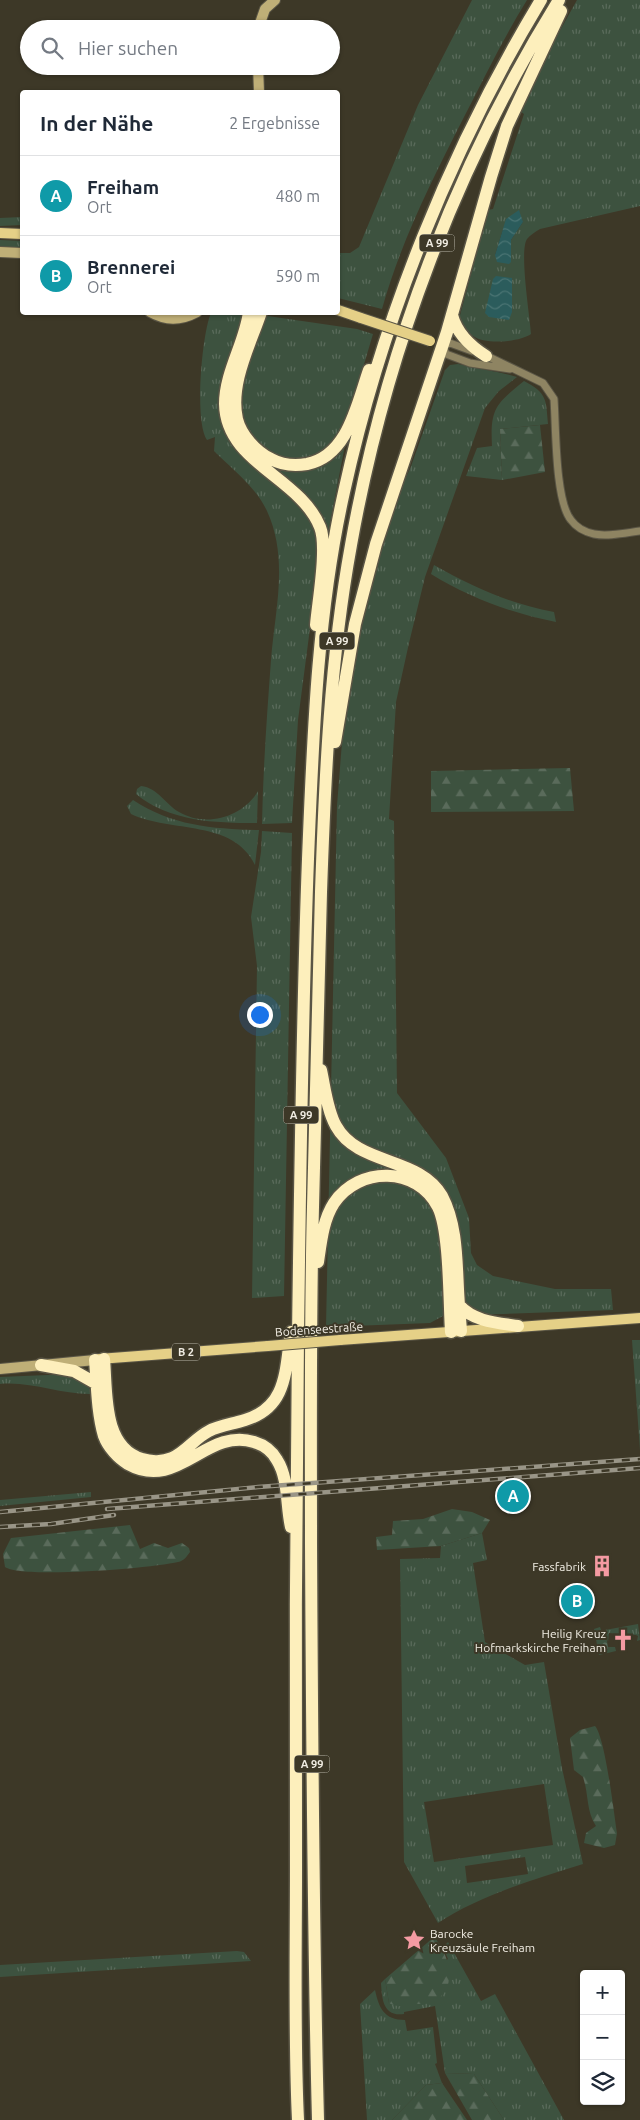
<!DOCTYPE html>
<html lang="de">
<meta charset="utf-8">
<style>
:root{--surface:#fff;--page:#f2f2f3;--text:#1f2937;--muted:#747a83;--line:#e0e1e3;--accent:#b45309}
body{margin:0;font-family:Ubuntu,sans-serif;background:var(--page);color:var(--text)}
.controls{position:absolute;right:15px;bottom:15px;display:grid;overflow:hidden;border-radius:5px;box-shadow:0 1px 4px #0004}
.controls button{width:45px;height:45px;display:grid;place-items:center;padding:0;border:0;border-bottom:1px solid var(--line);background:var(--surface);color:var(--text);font:25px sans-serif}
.you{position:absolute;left:259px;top:1014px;width:18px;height:18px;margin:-12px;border:4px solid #fff;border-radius:50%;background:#1a73e8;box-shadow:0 0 0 8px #1a73e833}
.badge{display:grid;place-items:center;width:32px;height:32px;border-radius:50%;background:var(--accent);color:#fff;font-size:16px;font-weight:700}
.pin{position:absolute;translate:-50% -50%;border:2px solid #fff;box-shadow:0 1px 5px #0006}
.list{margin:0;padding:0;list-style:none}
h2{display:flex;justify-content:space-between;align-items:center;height:65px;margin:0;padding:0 20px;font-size:21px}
h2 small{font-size:16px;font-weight:400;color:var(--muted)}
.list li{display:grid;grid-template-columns:32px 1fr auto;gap:15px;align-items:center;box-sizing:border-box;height:80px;padding:0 20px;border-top:1px solid var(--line)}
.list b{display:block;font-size:19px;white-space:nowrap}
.list p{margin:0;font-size:16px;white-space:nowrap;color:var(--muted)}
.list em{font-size:16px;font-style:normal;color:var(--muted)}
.icon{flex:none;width:28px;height:28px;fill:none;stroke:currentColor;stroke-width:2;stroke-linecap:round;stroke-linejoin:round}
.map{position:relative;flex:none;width:640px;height:2120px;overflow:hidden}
.search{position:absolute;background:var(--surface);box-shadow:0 1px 4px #0004;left:20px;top:20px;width:320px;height:55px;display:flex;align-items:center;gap:12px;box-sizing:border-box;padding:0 18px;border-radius:28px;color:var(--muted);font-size:19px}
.panel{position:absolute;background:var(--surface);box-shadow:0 1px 4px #0004;left:20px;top:90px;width:320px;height:225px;border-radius:5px}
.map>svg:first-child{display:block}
.grass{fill:url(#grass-tufts);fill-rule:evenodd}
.forest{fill:url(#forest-firs)}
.cemetery{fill:url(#cemetery-stones)}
.water{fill:url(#water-waves)}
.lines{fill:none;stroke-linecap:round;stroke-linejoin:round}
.street-casing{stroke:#5a5545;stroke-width:9}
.secondary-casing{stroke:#5a5545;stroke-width:12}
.primary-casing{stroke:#5a5545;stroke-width:12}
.highway-casing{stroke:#5a5545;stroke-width:15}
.street{stroke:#8e8462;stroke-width:7}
.secondary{stroke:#bfaf77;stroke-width:10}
.primary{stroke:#e5d087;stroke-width:10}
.highway{stroke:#fdefbc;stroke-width:12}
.rail-casing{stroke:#999587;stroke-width:4.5}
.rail{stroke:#3d3827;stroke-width:2.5;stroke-dasharray:8;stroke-linecap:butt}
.primary-bridge-casing{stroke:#5a5545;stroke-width:12;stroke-linecap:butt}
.primary-bridge{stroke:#e5d087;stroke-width:10}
.labels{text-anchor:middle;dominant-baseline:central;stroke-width:4;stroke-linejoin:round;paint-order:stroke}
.shield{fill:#3d3827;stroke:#bbb7ab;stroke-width:1}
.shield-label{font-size:11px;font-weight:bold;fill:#f1ede3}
.street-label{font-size:12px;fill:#f1ede3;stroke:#3d3827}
.poi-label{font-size:12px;fill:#f1ede3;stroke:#3d3827;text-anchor:end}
</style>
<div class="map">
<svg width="640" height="2120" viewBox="0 0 640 2120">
<defs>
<pattern id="grass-tufts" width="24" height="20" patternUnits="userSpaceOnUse" patternTransform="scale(1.25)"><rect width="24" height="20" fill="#3d523f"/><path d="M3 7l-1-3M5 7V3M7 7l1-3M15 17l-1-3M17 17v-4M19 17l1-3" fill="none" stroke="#5a6b5b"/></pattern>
<pattern id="forest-firs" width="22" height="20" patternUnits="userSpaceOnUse" patternTransform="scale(1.25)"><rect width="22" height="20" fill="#3d523f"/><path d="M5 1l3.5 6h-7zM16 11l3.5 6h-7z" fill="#5a6b5b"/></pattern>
<pattern id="cemetery-stones" width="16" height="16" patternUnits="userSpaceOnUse" patternTransform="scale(1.25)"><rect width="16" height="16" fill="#3d523f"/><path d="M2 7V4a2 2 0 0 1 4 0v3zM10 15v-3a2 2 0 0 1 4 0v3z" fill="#5a6b5b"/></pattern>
<pattern id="water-waves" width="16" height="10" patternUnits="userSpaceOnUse" patternTransform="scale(1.25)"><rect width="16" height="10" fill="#2b5c5c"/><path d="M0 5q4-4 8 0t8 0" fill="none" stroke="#4a7473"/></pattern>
</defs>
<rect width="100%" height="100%" fill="#3d3827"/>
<path class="grass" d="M 472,0 L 527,0 C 504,37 484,78 464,117 C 432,180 401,241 382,309 L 338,298 L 338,253 L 350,253 L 359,247 L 418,105 Z
M 577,0 L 640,0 L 640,206 L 540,229 C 535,232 530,235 527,239 C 519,251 530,317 531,334 C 520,342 485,345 473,336 C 468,333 464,327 458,323 L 488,210 L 493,209 L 524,114 L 520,111 L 547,54 ZM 523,222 L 511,240 L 495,255 L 503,229 Z
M 22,217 L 22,225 L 0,226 L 0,218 Z
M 0,240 L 22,241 L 22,250 L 0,249 Z
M 211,313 L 247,313 L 357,329 L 373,334 L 354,398 L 327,539 L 315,590 L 298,720 L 292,823 L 262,824 C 263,770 267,715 271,660 C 275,610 289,559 267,511 C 256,487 232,469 214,451 L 215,437 L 207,440 C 194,422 202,333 211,313 Z
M 458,364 C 478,369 497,371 517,377 L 499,391 L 485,408 L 425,577 L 409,643 L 396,702 L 389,819 L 394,821 L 397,1093 L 446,1158 L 469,1218 L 471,1253 L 477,1265 L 493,1276 L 555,1289 L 611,1289 L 613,1310 L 443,1316 L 430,1323 L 326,1327 L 337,806 L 345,704 L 359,621 L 397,495 L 410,469 L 445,370 L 450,365 Z
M 524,381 C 547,393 546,399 548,424 L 500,429 L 502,480 L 466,476 L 477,448 L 492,446 C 490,408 496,404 524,381 Z
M 434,565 C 475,588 508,603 554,612 L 556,622 C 511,613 470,598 431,574 Z
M 141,786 C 158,788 165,804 179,812 C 206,828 243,817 258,791 L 257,823 C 216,823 170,822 136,794 L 137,789 Z
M 133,800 C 172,826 214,829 259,830 L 255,865 C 233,819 171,833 131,814 L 127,806 Z
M 262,831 L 292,833 L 284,1296 L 252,1298 L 257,966 L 251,917 L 261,852 Z
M 632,1340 L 640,1340 L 640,1450 Z
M 72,1374 L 88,1386 L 93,1394 C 61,1395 32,1381 0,1384 L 0,1377 Z
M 91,1492 L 91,1497 L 0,1506 L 0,1500 Z
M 482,1533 L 487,1560 L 473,1563 L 485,1642 L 525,1665 L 544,1662 L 562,1768 L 583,1864 C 535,1879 481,1895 438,1923 L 404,1862 L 400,1559 L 440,1558 L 441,1546 ZM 544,1784 L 553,1845 L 434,1862 L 424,1802 ZM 525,1857 L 528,1874 L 467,1883 L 465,1866 Z
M 638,1624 L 640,1640 L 637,1641 L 638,1636 L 636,1635 L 609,1633 L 608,1642 L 605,1630 Z
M 448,1942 L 481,2001 L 495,1994 L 564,2120 L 504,2120 L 474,2074 L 445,2073 L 435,2006 L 404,2012 L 404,2014 C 383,2017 382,1999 381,1983 L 385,1979 L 389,2003 L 448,1959 L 443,1947 Z
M 237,1951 L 244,1952 L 251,1961 L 0,1977 L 0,1965 Z
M 375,1990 C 379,2008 384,2020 405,2020 L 407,2031 L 433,2027 L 437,2063 L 435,2064 L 442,2083 L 426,2085 L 392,2120 L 367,2120 L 360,2004 Z"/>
<path class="forest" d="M 540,425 L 545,472 L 502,480 L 500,429 Z
M 570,768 L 574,811 L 431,812 L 431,771 Z
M 452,1509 L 472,1512 L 490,1520 L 482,1533 L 441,1546 L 377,1550 L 376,1537 L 392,1535 L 393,1521 L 423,1519 Z
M 130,1525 L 140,1549 L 154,1543 L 168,1548 L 182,1543 L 189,1548 L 190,1552 C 187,1556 184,1561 178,1562 C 153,1568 23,1579 5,1567 L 3,1554 L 11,1538 Z
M 595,1726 C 605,1737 614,1813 617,1833 L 615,1845 L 604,1848 L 584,1843 L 586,1833 L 596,1826 C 586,1811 589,1795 583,1777 L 574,1770 L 570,1738 L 580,1730 Z
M 434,1937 C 449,1953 459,1989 434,2001 C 429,2004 421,2004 415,2004 C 405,2006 398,2008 389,2003 L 385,1979 Z
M 445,2073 L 474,2074 L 504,2120 L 472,2120 Z
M 442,2083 L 467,2120 L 392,2120 L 426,2085 Z"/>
<path class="cemetery" d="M 600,1627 L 601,1630 L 605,1630 L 608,1647 L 615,1647 L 616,1651 L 599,1655 L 594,1629 Z"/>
<path class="water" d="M 519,210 L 523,222 L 511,240 L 511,262 L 509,264 L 497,262 L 495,255 L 506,219 Z
M 496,276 L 512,278 L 512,312 L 509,320 L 489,317 L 485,313 L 493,279 Z"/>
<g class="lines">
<g class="street-casing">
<path id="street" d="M 472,351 L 450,343 L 443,346 L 446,354 L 470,363 L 510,369
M 485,355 L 543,383 L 554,399 C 556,426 555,501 571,520 C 576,527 585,532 594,534 C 608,537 625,533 640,531"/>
</g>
<g class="secondary-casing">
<path id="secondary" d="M 258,29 L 265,9 L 275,0
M 258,66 L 259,92
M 0,252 L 22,253
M 150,312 C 166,321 180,321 197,312
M 0,1369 L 95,1360"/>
</g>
<g class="primary-casing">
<path id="primary" d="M 0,233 L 22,234
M 338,310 L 361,318
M 340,1340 L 640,1318
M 99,1359 L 268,1346"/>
</g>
<g class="highway-casing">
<path id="highway" d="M 249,312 C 245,343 225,372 225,404 C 226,463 300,477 320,527 C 328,547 318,601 316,625
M 261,312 C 250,345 229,384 237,419 C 241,435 256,452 271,459 C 282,465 295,466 307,464 C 348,456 357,404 369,370
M 452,315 C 457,334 470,346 486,356
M 335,742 L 355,624 L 376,544 L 447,332 L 491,177 L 507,126 L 561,11
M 321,1070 C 325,1088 327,1110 336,1126 C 358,1166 419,1156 442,1196 C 459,1228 456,1270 459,1305 C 474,1322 498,1323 518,1326
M 318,1262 C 321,1242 323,1220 334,1203 C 359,1166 417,1166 438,1207 C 450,1231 449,1302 451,1332
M 459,1305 L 461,1331
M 104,1359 C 107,1392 102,1447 142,1459 C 151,1462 163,1462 172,1458 C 186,1452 195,1438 209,1431 C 220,1425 233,1424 245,1420 C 288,1407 285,1370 291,1332
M 95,1360 C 97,1384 97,1412 104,1436 C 108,1447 118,1458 128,1464 C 178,1492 206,1427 254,1442 C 264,1445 272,1451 277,1460 C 289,1479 286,1506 291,1527
M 41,1365 L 74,1371 L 97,1384
M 298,2120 C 294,2037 296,1953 296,1870 C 295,1692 296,1515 298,1337 C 300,1178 302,1019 308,859 C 313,737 317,612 344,492 C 382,319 450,151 541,0
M 318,2120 C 313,1928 312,1736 311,1544 C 311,1431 310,1319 313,1207 C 315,1102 318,997 321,892 C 325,776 330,660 351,545 C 385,353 456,166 559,0"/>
</g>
<use href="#street" class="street"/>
<use href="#secondary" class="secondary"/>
<use href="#primary" class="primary"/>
<use href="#highway" class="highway"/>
<g class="rail-casing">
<path id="rail" d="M 107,1509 L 640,1468
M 0,1512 L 258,1487 L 640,1459
M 0,1527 L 51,1524 L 114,1515"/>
</g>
<use href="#rail" class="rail"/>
<g class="primary-bridge-casing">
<path id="primary-bridge" d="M 361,318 L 430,341
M 268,1346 L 340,1340"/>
</g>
<use href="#primary-bridge" class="primary-bridge"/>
</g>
<defs>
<g id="building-bare" transform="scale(1.725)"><path d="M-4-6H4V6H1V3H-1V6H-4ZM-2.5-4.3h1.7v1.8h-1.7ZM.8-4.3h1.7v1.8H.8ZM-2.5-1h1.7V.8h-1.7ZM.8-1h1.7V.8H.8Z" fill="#f49aa2" stroke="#3d3827" stroke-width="2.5" paint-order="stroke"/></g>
<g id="church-bare" transform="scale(1.725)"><path d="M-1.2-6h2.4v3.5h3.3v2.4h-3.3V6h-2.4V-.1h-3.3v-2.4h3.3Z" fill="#f49aa2" stroke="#3d3827" stroke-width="2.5" paint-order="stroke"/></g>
<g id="sight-bare" transform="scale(1.725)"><path d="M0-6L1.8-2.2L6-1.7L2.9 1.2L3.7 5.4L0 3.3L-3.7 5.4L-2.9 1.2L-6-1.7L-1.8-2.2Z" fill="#f49aa2" stroke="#3d3827" stroke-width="2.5" paint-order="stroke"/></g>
</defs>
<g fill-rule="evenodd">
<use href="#building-bare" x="602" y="1566"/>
<use href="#church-bare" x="623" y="1640"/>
<use href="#sight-bare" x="414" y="1940"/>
</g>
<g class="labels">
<g class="shield">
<rect x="419.5" y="234.5" width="35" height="17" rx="4"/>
<rect x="319.5" y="632.5" width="35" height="17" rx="4"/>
<rect x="283.5" y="1106.5" width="35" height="17" rx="4"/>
<rect x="172" y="1343.5" width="28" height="17" rx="4"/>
<rect x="294.5" y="1755.5" width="35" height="17" rx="4"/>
</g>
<g class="shield-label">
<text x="437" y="243">A 99</text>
<text x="337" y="641">A 99</text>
<text x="301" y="1115">A 99</text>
<text x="186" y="1352">B 2</text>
<text x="312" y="1764">A 99</text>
</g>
<g class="street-label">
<text transform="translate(319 1329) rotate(-4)">Bodenseestraße</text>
</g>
<g class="poi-label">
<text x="586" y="1566">Fassfabrik</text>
<text x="606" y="1633">Heilig Kreuz<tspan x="606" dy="14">Hofmarkskirche Freiham</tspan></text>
<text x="430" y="1933" text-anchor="start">Barocke<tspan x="430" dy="14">Kreuzsäule Freiham</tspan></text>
</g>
</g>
</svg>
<div class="controls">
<button>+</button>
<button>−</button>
<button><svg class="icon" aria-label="layers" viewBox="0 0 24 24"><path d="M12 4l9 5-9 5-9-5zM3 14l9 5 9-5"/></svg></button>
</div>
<div class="you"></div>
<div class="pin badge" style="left:513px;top:1496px;background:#0f9aa8">A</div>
<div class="pin badge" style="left:577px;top:1601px;background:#0f9aa8">B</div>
<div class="search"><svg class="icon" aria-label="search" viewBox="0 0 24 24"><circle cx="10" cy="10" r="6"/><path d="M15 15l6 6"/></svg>Hier suchen</div>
<section class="panel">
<h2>In der Nähe<small>2 Ergebnisse</small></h2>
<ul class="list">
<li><span class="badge" style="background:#0f9aa8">A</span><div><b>Freiham</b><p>Ort</p></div><em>480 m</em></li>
<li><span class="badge" style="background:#0f9aa8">B</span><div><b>Brennerei</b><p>Ort</p></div><em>590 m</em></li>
</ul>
</section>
</div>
